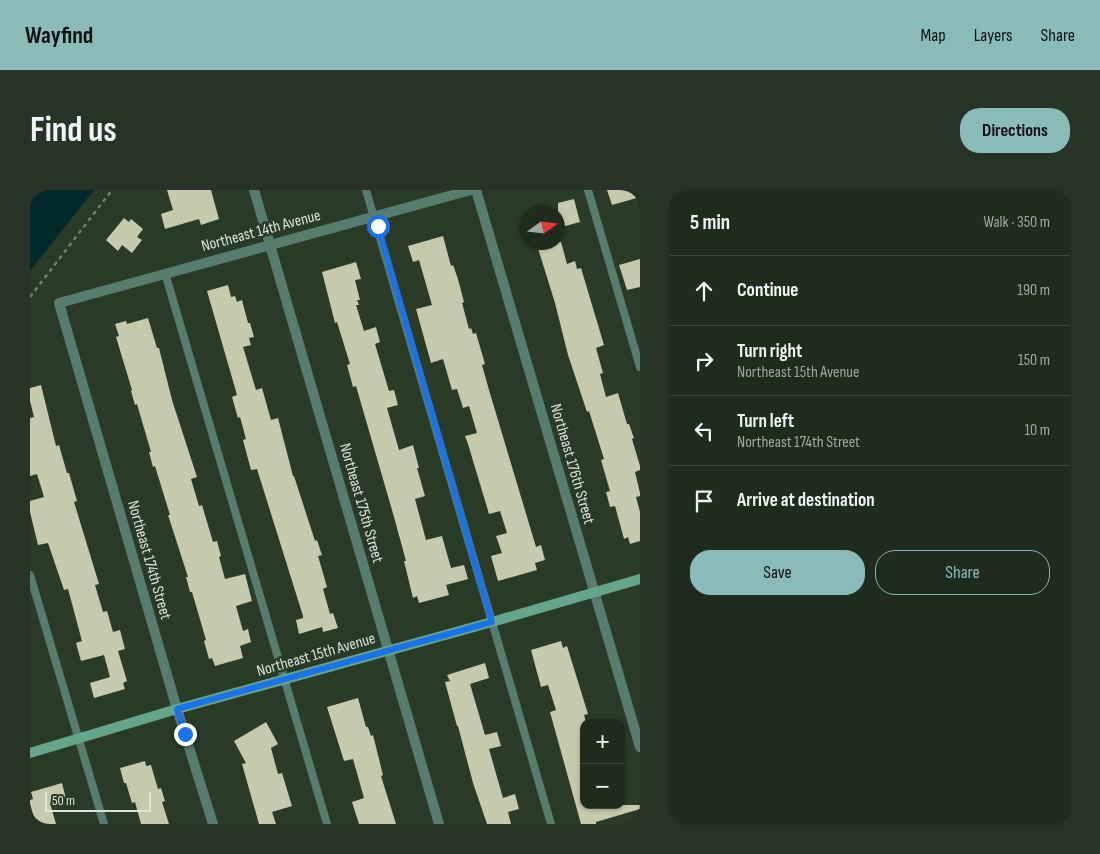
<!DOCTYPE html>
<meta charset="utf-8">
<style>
:root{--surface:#202c1e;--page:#283427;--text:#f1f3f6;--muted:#a2a7a4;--line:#3d483c;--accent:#8bbbb9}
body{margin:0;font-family:"Sofia Sans Condensed",sans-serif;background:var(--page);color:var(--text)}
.controls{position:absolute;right:15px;bottom:15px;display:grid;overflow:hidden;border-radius:10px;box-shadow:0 1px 4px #0004}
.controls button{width:45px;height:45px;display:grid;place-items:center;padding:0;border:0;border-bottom:1px solid var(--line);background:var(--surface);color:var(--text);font:25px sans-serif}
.compass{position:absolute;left:490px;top:15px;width:45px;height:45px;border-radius:50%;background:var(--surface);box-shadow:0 1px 4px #0004;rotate:76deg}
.scale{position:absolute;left:15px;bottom:12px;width:106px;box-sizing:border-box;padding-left:5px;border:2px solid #dae5d8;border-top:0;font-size:14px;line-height:18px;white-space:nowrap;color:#dae5d8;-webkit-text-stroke:4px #2a3b28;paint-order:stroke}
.stop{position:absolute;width:15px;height:15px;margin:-11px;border:4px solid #1a73e8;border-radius:50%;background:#fff}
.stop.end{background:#1a73e8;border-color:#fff;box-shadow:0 1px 5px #0008}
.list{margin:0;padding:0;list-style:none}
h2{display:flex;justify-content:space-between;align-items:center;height:65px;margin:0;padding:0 20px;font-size:21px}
h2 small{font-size:16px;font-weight:400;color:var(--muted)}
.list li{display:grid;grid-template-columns:32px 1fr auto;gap:15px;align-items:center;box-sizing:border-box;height:70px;padding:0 20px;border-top:1px solid var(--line)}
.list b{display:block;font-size:19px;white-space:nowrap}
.list p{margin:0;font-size:16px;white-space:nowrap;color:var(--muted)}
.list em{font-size:16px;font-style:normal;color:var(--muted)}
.actions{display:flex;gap:10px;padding:15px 20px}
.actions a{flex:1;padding:11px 0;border:1px solid var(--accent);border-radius:20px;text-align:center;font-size:18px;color:var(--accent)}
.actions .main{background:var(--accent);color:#111}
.icon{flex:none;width:28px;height:28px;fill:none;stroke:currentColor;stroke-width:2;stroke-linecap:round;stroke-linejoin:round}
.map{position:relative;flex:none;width:610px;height:634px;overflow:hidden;border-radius:20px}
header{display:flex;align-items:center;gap:30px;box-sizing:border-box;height:70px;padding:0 25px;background:var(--accent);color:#111}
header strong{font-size:24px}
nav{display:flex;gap:28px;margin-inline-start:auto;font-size:18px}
.intro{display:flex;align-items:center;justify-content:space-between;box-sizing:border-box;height:120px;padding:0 30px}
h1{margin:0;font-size:35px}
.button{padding:12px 22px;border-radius:20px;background:var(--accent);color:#111;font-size:18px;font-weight:700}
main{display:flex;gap:30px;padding:0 30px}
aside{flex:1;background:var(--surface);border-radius:20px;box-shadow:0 1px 4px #0004}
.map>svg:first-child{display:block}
.water{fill:#032a2a}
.building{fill:#c5caac}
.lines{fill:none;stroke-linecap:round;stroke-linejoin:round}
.path{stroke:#728070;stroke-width:2.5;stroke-dasharray:4 4;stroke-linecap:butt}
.lane{stroke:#567d6d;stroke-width:8}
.street{stroke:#567d6d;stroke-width:10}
.secondary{stroke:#64a58c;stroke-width:10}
.route{stroke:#1a73e8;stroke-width:6}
.labels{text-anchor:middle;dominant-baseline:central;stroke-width:5;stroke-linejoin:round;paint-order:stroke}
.street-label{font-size:16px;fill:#dae5d8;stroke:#2a3b28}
</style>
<header>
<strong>Wayfind</strong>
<nav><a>Map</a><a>Layers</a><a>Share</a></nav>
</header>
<div class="intro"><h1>Find us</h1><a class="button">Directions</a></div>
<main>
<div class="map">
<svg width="610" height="634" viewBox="0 0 610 634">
<rect width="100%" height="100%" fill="#2a3b28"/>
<path class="water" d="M 0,0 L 64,0 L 0,81 Z"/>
<path class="building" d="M 137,0 L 181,0 L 189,29 L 171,35 L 169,29 L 135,39 L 131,24 L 143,20 Z
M 577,0 L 610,0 L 610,7 L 582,15 Z
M 544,9 L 550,32 L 528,38 L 528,13 Z
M 94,28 L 99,32 L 101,29 L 113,39 L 107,47 L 112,50 L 102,63 L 92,55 L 88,61 L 76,50 Z
M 413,46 L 421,76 L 423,75 L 428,89 L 434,112 L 432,113 L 439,139 L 441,138 L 443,144 L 446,143 L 455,174 L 452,175 L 459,200 L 506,357 L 511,355 L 515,370 L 505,373 L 507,380 L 468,391 L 461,366 L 472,363 L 466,346 L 477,343 L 470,321 L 459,324 L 438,254 L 435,246 L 447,243 L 439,216 L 433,218 L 427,199 L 422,200 L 413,169 L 401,173 L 386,119 L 402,115 L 389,70 L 383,72 L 378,56 Z
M 506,52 L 531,52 L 537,74 L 545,71 L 547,79 L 551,78 L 574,155 L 566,158 L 573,183 L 570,184 L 576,207 L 588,203 L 597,234 L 599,234 L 604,248 L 602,249 L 610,276 L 610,280 L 605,282 L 610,303 L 610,306 L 606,307 L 610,322 L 610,351 L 600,354 L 598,347 L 594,349 L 585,316 L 580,317 L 576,302 L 580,301 L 571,270 L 574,269 L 559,221 L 557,222 L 538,165 L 525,113 Z
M 610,69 L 610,97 L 597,100 L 589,75 Z
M 326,72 L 331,89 L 325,90 L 330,110 L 327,110 L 329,115 L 326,115 L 334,141 L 346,137 L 350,152 L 345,154 L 359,201 L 364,200 L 368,215 L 357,218 L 369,260 L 383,255 L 389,278 L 387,278 L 395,306 L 385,309 L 396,350 L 412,346 L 421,378 L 434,375 L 438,389 L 416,395 L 419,405 L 389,413 L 387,406 L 383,408 L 374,371 L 376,371 L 364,327 L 326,196 L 323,197 L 317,175 L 320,174 L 307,132 L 305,133 L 292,82 Z
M 198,95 L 201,107 L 205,106 L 207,112 L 212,110 L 218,133 L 220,133 L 224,147 L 219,148 L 221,155 L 213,157 L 226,200 L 232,198 L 241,230 L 248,228 L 263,286 L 264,286 L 285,351 L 287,350 L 292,365 L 288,366 L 297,397 L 293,399 L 300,424 L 303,423 L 308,438 L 293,442 L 292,437 L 269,444 L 266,430 L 273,428 L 273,426 L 227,279 L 221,280 L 213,250 L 216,249 L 210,227 L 208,228 L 202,207 L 207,205 L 177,101 Z
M 118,128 L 127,158 L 129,158 L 142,210 L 167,287 L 161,289 L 169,316 L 172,315 L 183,352 L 187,351 L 191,366 L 189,367 L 195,389 L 215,384 L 222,411 L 206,416 L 213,441 L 218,439 L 221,452 L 210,456 L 213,468 L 185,476 L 182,468 L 179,469 L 174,451 L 176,450 L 162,402 L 160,402 L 156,387 L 158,387 L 138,325 L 140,325 L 125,276 L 123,277 L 119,262 L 121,262 L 107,214 L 105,215 L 101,201 L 102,200 L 86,147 L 89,146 L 85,134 L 96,131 L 97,134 Z
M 11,195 L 26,256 L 29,255 L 37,283 L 39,283 L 47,311 L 44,312 L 69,394 L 65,395 L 73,422 L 77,421 L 83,442 L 90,440 L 95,459 L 88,461 L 97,491 L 93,493 L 95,499 L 64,508 L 60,493 L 80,487 L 74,465 L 51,471 L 46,453 L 52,451 L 38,399 L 34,400 L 18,353 L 8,355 L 0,322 L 0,311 L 14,307 L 7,284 L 0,286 L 0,228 L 4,227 L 0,211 L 0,198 Z
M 531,451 L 533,458 L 537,456 L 558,524 L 554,525 L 556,532 L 554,533 L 554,615 L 610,615 L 610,619 L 566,632 L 566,634 L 551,634 L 520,522 L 526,520 L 518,495 L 511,497 L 501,460 Z
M 455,473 L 459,488 L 440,494 L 455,545 L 467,542 L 471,556 L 459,559 L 473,608 L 485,604 L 489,619 L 478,622 L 481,634 L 457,634 L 443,593 L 428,536 L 427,536 L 415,492 L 420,491 L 417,485 Z
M 328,508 L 336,537 L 338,537 L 341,546 L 343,545 L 353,585 L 351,586 L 366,634 L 329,634 L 322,612 L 334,608 L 323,569 L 314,571 L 297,517 Z
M 236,532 L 248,554 L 241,558 L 248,584 L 252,583 L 262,616 L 242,622 L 246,634 L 229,634 L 212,574 L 216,573 L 204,551 Z
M 115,571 L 116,576 L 121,575 L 128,599 L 131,598 L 135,611 L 132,612 L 139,634 L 111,634 L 105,612 L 102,613 L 96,593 L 94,593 L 90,578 Z
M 32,593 L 36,609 L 20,613 L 26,634 L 6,634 L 0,614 L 0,610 L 3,609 L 1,602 Z"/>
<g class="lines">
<path class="path" d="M 0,107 L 82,0"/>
<path class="lane" d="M 336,0 L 521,634
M 558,0 L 610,177
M 135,83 L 297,634
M 0,385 L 74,634"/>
<path class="street" d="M 224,0 L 409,634
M 446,0 L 610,557
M 183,634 L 147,519 L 29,113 L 441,0"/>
<path class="secondary" d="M 0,563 L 147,519 L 462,432 L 610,389"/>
</g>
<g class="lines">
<path class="route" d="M 155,544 L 147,519 L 462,432 L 348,36"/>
</g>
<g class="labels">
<g class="street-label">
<text transform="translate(231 41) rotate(-15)">Northeast 14th Avenue</text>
<text transform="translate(542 274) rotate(74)">Northeast 176th Street</text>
<text transform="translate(331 313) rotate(74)">Northeast 175th Street</text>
<text transform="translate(119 370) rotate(74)">Northeast 174th Street</text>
<text transform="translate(286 465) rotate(-16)">Northeast 15th Avenue</text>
</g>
</g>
</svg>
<div class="controls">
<button>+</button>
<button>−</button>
</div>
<svg class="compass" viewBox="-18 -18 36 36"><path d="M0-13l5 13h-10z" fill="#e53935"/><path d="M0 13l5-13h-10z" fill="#a2a7a4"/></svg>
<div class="scale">50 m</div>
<div class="stop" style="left:348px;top:36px"></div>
<div class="stop end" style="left:155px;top:544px"></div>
</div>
<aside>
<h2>5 min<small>Walk · 350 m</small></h2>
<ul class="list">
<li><svg class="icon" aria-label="ahead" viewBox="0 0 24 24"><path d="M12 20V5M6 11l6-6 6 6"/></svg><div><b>Continue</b></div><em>190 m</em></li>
<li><svg class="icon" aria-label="right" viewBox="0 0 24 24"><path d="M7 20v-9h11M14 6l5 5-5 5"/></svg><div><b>Turn right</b><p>Northeast 15th Avenue</p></div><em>150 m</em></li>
<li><svg class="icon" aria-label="left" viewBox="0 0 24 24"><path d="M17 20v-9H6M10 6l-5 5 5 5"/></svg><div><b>Turn left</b><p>Northeast 174th Street</p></div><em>10 m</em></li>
<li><svg class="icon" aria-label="arrive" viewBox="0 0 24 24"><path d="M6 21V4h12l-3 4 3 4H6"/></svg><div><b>Arrive at destination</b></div></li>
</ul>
<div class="actions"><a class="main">Save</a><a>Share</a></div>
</aside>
</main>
